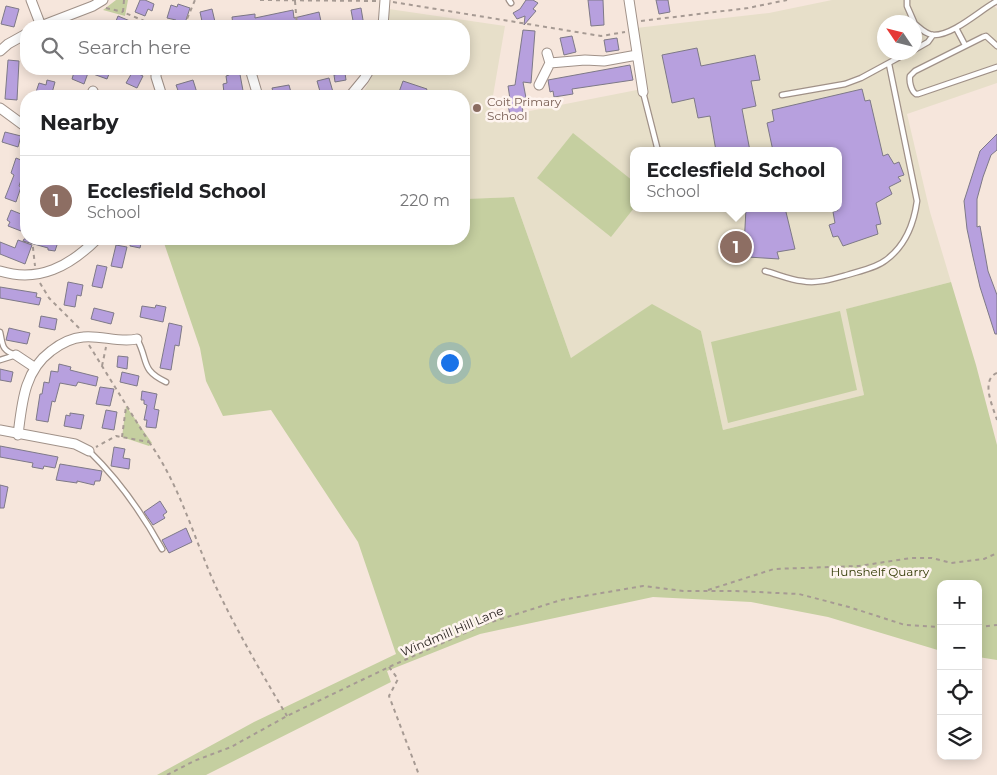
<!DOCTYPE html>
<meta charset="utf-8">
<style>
:root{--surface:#fff;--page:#f6f6f6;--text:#202124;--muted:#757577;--line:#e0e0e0;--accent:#824600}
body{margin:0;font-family:Montserrat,sans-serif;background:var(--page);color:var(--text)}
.controls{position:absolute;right:15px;bottom:15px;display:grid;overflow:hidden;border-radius:10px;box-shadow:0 2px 12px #0003}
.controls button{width:45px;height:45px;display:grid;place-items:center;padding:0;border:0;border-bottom:1px solid var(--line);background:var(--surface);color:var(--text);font:25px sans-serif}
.compass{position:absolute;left:877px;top:15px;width:45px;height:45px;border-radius:50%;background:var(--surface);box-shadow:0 2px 12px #0003;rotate:305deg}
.you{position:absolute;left:449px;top:362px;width:18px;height:18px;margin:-12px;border:4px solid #fff;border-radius:50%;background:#1a73e8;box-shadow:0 0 0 8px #1a73e833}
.badge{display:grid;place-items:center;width:32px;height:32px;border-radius:50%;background:var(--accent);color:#fff;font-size:16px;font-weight:700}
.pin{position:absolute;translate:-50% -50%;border:2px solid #fff;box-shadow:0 1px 5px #0006}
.popup{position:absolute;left:630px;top:147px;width:212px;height:65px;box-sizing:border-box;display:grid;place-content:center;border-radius:10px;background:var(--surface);filter:drop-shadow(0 1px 4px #0005);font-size:16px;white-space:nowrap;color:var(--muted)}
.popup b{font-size:19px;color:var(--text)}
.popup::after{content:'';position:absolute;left:50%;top:100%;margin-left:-10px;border:10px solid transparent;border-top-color:var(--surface)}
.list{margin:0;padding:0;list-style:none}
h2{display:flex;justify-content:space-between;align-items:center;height:65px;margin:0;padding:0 20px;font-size:21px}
h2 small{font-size:16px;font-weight:400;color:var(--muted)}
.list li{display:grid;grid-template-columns:32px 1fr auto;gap:15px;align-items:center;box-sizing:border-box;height:90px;padding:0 20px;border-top:1px solid var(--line)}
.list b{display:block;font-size:19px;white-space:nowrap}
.list p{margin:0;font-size:16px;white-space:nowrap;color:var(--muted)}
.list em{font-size:16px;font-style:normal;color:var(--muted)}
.icon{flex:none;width:28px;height:28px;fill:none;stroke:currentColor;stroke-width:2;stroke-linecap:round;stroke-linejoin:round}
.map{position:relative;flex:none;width:997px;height:775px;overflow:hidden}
.search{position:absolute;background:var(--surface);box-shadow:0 2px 12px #0003;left:20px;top:20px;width:450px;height:55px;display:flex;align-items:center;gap:12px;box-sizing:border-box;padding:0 18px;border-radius:20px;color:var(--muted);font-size:19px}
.panel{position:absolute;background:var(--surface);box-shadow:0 2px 12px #0003;left:20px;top:90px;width:450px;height:155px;border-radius:20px}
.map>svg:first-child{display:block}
.education{fill:#e7dfc9;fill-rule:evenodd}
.green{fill:#c5cfa0}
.building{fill:#b7a0de;stroke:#7e7987}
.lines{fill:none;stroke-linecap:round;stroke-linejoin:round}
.service-casing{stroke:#a09188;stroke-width:7}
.minor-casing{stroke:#a09188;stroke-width:11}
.path{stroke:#a69a93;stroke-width:2;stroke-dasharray:4 4;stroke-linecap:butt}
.service{stroke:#fff;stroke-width:4.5}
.minor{stroke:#fff;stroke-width:9}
.education-dot{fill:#8d6e63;stroke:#fef4ef;stroke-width:2}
.labels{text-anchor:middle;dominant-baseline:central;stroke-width:5;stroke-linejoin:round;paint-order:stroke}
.education-label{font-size:12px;fill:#785e54;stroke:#fef4ef;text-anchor:start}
.park-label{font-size:12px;fill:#323a05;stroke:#fef4ef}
.street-label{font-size:12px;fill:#26201d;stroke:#fef4ef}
</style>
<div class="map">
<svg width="997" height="775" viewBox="0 0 997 775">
<rect width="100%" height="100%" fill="#f6e6dc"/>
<path class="education" d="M 832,0 L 989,0 L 997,9 L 997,83 L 907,114 L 930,212 L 951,282 L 847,309 L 864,395 L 723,430 L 701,331 L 571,358 L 514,197 L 464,199 L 464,96 L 361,96 L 376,69 L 464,69 L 464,26 L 388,26 L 389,9 L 505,26 L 489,119 L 647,88 L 636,28 L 769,13 ZM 884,22 L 914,22 L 914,52 L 884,52 ZM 634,151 L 838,151 L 838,208 L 634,208 Z"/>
<path class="green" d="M 116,0 L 128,0 L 125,16 L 103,10 Z
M 573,133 L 633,181 L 634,208 L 611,237 L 537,178 Z
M 514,197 L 571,358 L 652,304 L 701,331 L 723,430 L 864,395 L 846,309 L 951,282 L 976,365 L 997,445 L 997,660 L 978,657 L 978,584 L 941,584 L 941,651 L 828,617 L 751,602 L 653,597 L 480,634 L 387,671 L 391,682 L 206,775 L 157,775 L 254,722 L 396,654 L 358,542 L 271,410 L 223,416 L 206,381 L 200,348 L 164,243 L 175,239 L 464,239 L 464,199 Z
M 840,311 L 857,390 L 728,423 L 711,342 Z
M 126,406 L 152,443 L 149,446 L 122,437 Z"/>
<path class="building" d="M 140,0 L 145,0 L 154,4 L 152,11 L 148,9 L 145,16 L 135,12 Z
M 526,0 L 533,0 L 538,3 L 533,9 L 536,11 L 524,25 L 525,16 L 517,19 L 513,13 L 520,9 Z
M 588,0 L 603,0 L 604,25 L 591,26 Z
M 656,0 L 668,0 L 670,12 L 659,14 Z
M 178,4 L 190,8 L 184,26 L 176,26 L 176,20 L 167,18 L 171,5 L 177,7 Z
M 6,6 L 19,9 L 14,27 L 1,24 Z
M 361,8 L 364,26 L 354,26 L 351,10 Z
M 212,9 L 216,26 L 203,26 L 200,12 Z
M 293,10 L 294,18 L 319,12 L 322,26 L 233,26 L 232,17 L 255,14 L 255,18 Z
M 118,16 L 142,26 L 114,26 Z
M 523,30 L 535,31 L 531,83 L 523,82 L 526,98 L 521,98 L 523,112 L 510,115 L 507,100 L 510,99 L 508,86 L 515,85 Z
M 572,36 L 576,52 L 564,55 L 560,38 Z
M 617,38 L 619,50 L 606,52 L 604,40 Z
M 697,48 L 701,66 L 755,55 L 760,80 L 751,81 L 756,106 L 742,109 L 750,151 L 716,151 L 710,116 L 698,118 L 694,98 L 672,103 L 662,55 Z
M 8,60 L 19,61 L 17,100 L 5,99 Z
M 630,65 L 633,80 L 572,89 L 573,94 L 554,97 L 553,91 L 550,92 L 548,80 Z
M 75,69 L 88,73 L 84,84 L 72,79 Z
M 82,69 L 111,69 L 107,79 L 82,70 Z
M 239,69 L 244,96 L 231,96 L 230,91 L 224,93 L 223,84 L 227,83 L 226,76 L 229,75 L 228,70 Z
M 133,71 L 143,76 L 137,88 L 126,83 Z
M 345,73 L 346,80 L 335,82 L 334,75 Z
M 329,78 L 333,92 L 321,95 L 317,81 Z
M 47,80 L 55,82 L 52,93 L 45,91 L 44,95 L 36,92 L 39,83 L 46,85 Z
M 193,80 L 198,96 L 180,96 L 176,85 Z
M 403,81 L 427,89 L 424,96 L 414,96 L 399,92 Z
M 289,85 L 292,96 L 274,96 L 272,88 Z
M 862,89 L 865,101 L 870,100 L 883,156 L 888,154 L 894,164 L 899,162 L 904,175 L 898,177 L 901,181 L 889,187 L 892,194 L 876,203 L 881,224 L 876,225 L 878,234 L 843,246 L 838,236 L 833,237 L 829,225 L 835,223 L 833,212 L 838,210 L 838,151 L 773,151 L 767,123 L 774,121 L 772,110 Z
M 5,132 L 21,136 L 18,147 L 2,142 Z
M 997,134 L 997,150 L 991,155 L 983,177 L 977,199 L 977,227 L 980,226 L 988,271 L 997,295 L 997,334 L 995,334 L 980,287 L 973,257 L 967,229 L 964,201 L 980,151 Z
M 16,158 L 26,162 L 26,166 L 19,186 L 21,187 L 16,202 L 5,198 L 14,175 L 11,173 Z
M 746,208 L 785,208 L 795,249 L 777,252 L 779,259 L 748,257 L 748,248 L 744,247 Z
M 11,210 L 26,216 L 21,231 L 8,226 L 10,222 L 7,220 Z
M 24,239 L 59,239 L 55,251 L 48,250 L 48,248 L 23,241 Z
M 131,239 L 142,239 L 140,248 L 130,246 Z
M 18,240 L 32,245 L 25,264 L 0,254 L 0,242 L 15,248 Z
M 116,245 L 127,247 L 122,268 L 111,266 Z
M 97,265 L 107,267 L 102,288 L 92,286 Z
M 68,282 L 83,285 L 81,296 L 77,295 L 75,307 L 64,305 Z
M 0,287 L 37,293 L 36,297 L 41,298 L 39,305 L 0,298 Z
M 156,305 L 166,307 L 163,322 L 140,317 L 142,306 L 155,308 Z
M 94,308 L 114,313 L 111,324 L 91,319 Z
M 41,316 L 57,319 L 55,330 L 39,327 Z
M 169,323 L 182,326 L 179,346 L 175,345 L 171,370 L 160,368 Z
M 9,328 L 30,333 L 27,344 L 6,340 Z
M 118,356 L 128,357 L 127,369 L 117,367 Z
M 59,364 L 71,367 L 70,370 L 98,377 L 96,386 L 78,382 L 76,386 L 60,383 L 55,402 L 52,401 L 48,422 L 36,420 L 40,394 L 42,394 L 44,382 L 49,383 L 51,371 L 58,372 Z
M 0,369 L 13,372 L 11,382 L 0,380 Z
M 122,372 L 139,376 L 137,386 L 120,382 Z
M 100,387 L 114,389 L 110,406 L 96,404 Z
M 142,391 L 157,394 L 154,409 L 159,410 L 156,428 L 146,427 L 147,420 L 144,420 L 147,405 L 144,404 L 144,400 L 141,400 Z
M 106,410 L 117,412 L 114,430 L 102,428 Z
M 70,413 L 84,415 L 81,429 L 64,426 L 66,415 L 70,416 Z
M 0,446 L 58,457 L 55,468 L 44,466 L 43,469 L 32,467 L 33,463 L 0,457 Z
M 114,447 L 125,449 L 123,458 L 130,459 L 129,469 L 111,466 Z
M 60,464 L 102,471 L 100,481 L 95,481 L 94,485 L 77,481 L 77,483 L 56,480 Z
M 0,485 L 8,487 L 4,508 L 0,508 Z
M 160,501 L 167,512 L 163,515 L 165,518 L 153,525 L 144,512 Z
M 186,528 L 192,542 L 169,553 L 162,540 Z"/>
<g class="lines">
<g class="service-casing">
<path id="service" d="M 509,0 L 511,3
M 907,0 L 907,6 L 914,22
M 914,23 C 920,28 926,35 934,35 C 954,35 980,10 997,1
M 956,28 L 965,45
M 997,46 L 986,36 L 983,37 L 915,71 L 910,76 C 909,81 911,91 916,94 L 918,94 L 997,67
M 914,50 L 928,42 L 933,35
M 643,92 L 658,151
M 782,95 L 845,84 L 861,78 L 909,52
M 765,271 C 777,274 790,280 802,281 C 817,284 833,279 847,275 C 860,271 876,268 886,260 C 905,246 914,223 917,201 L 889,64
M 0,332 C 3,345 1,350 16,355 L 0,360
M 137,339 C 149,361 140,370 166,382
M 89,451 C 119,480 142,513 162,549"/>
</g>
<g class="minor-casing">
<path id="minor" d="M 31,0 L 41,26 L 93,6 L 103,0
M 629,0 L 643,92
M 383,26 L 385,0
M 0,51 L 8,44 L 26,34
M 547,53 L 550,63 L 585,60 L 604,61 L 637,55
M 156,69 L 156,77 L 162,96
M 250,69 L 258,96
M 539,85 L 550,63
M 91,96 L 93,91
M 350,96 L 364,79 L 370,69
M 0,108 L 26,127
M 0,271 C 39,283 70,266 97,239
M 16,355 L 34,367
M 0,430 L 75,444 L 89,451
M 18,435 C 22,403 24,371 51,351 C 60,344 71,338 83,337 C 101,335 119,343 137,339"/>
</g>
<path class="path" d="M 124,0 L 123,12 L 156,26
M 260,0 L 376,1
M 295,1 L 297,26
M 393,2 L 601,36 L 625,32
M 106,8 L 123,12
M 641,21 L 748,8 L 787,0
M 184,26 L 195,0
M 32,239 L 35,266
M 40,283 L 49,298 L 79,328
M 89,345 L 149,442 L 116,436 L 96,447
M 102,366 L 106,347
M 997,373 C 980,380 993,407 997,420
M 122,437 L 126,407
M 149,442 C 180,485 194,539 216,587 C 237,631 262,674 287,716
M 708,590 L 774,569 L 859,566 L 911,558 L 932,558 L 951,563 L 984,559 L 997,553
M 978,627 L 997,625
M 389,667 L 398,679 L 389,696 L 419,775
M 167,775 L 194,761 L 231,747 L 287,716 L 389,667 L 485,624 L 561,600 L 643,586 L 683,591 L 736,591 L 799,594 L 849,607 L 905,625 L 941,627"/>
<use href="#service" class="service"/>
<use href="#minor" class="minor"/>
</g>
<circle class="education-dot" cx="477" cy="108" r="5"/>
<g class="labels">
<g class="education-label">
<text x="487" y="101">Coit Primary<tspan x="487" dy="14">School</tspan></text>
</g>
<g class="park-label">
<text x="880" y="571">Hunshelf Quarry</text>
</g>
<g class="street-label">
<text transform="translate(452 631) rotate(-23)">Windmill Hill Lane</text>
</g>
</g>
</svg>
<div class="controls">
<button>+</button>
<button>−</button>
<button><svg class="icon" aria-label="locate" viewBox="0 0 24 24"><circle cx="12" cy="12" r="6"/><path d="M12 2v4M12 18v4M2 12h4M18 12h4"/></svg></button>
<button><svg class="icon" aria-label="layers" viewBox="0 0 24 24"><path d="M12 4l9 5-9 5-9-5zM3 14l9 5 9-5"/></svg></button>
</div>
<svg class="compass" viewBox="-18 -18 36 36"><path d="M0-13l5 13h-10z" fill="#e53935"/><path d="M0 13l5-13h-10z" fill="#757577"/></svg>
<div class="you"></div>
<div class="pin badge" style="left:736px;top:247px;background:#8d6e63">1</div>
<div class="popup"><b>Ecclesfield School</b>School</div>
<div class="search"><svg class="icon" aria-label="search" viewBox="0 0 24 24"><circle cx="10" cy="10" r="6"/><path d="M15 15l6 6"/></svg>Search here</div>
<section class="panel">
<h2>Nearby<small></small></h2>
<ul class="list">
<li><span class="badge" style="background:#8d6e63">1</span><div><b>Ecclesfield School</b><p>School</p></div><em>220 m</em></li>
</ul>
</section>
</div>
